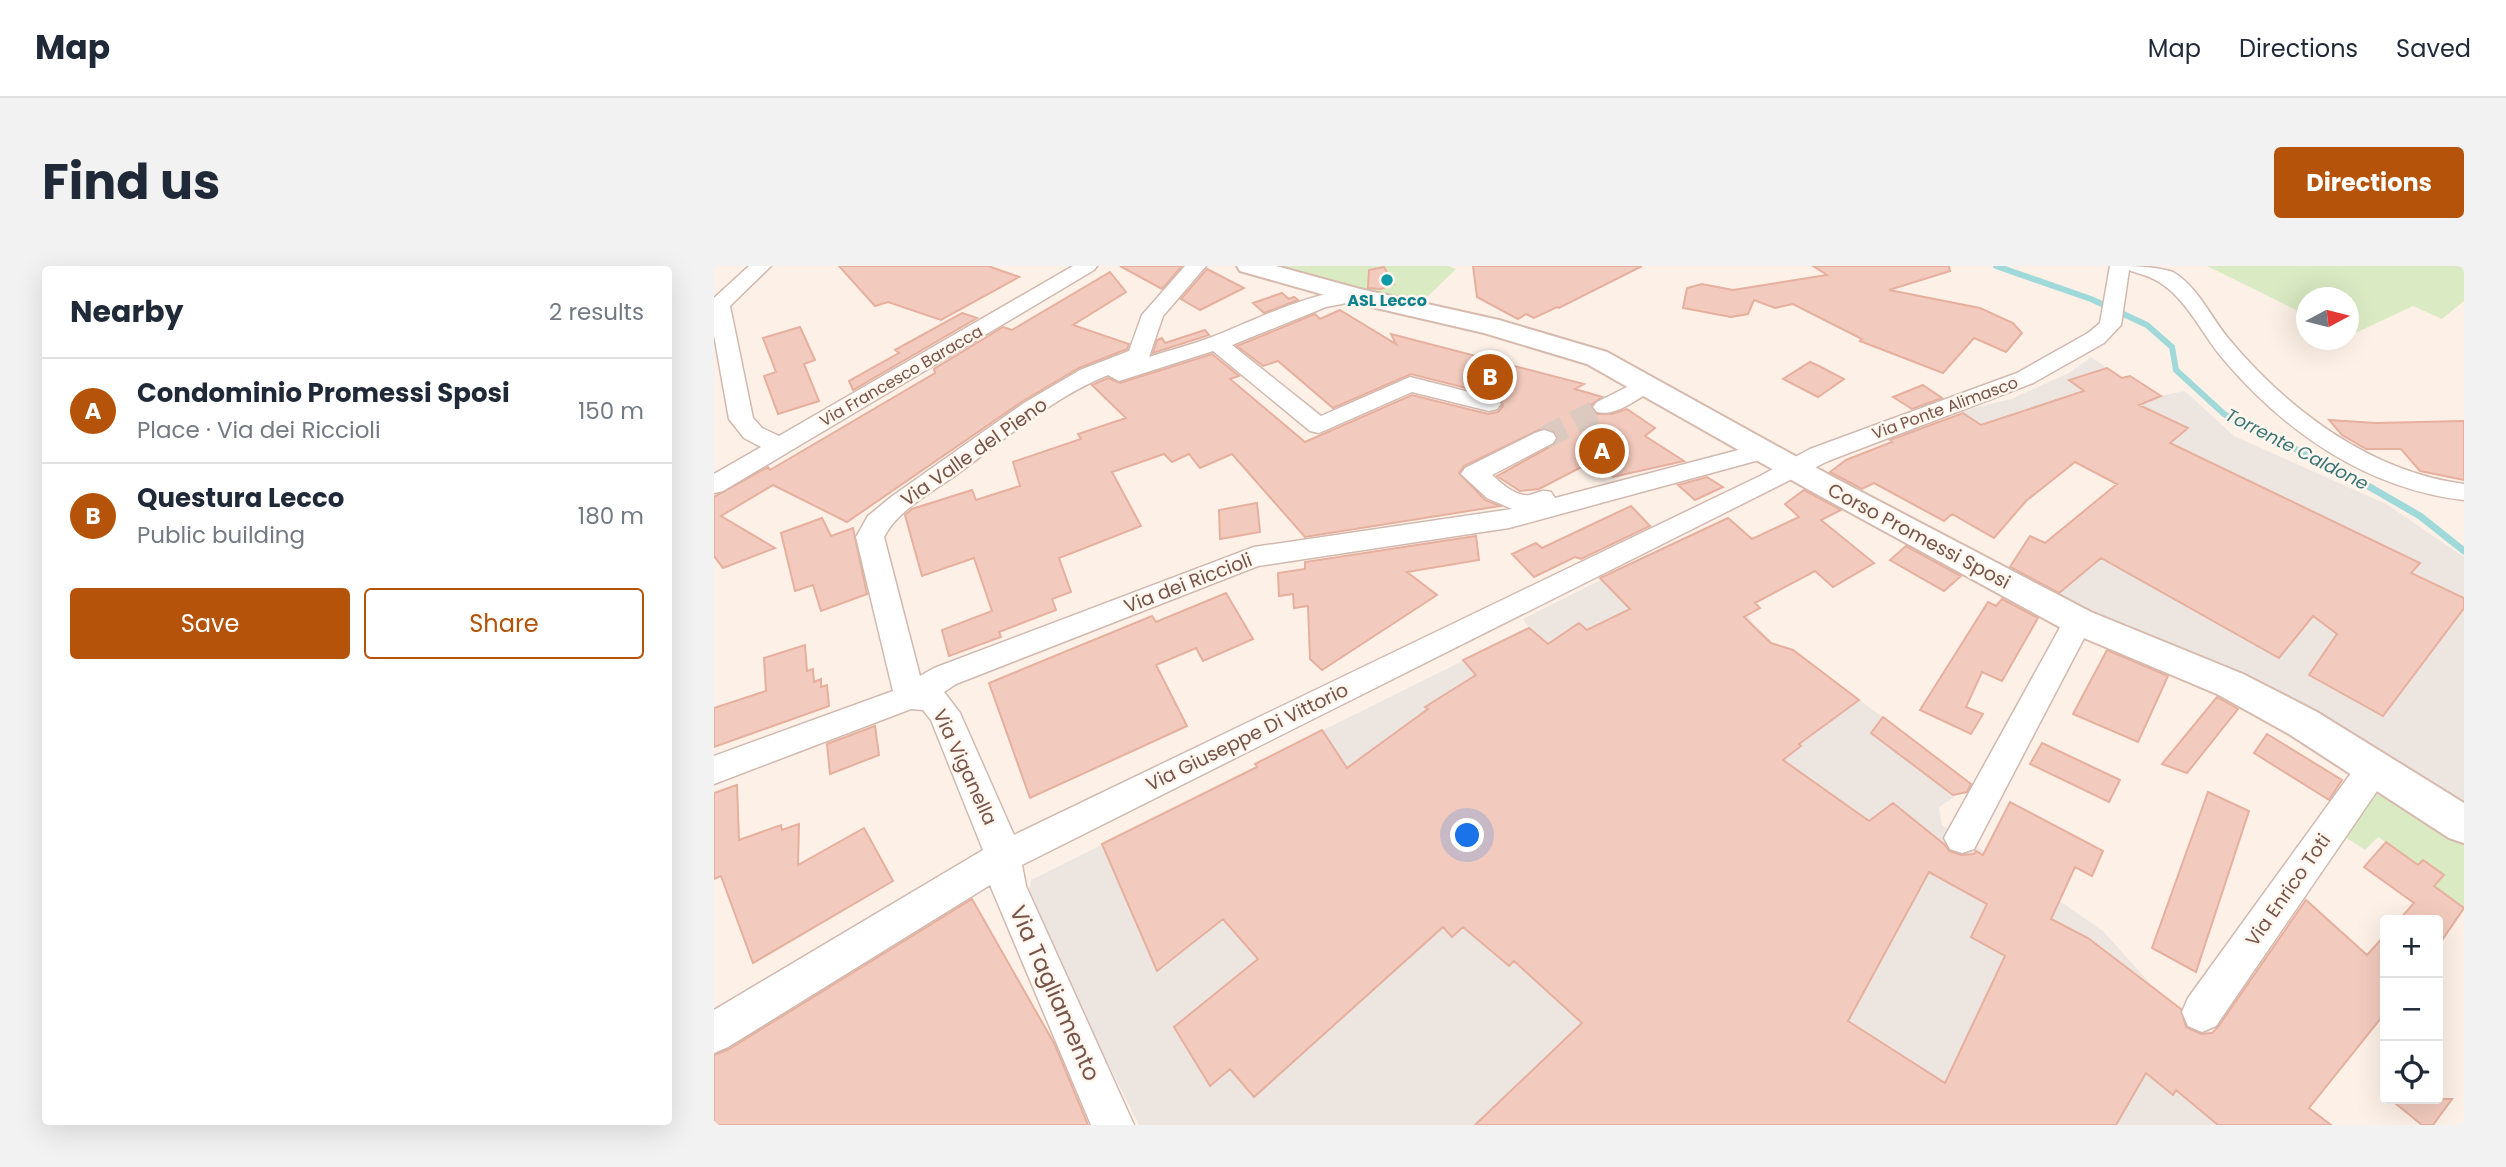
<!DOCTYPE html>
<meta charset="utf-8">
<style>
:root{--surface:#fff;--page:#f2f2f3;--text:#1f2937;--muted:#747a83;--line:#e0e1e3;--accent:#b45309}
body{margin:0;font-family:Poppins,sans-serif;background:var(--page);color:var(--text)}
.controls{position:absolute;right:21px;bottom:21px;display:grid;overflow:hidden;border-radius:7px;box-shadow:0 7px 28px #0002}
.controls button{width:63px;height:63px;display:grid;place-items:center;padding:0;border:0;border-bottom:2px solid var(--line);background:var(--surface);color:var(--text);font:35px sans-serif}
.compass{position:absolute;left:1582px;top:21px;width:63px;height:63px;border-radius:50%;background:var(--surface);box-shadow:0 7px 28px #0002;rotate:83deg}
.you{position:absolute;left:754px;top:570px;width:24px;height:24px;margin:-18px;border:5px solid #fff;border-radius:50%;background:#1a73e8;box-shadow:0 0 0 10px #1a73e833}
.badge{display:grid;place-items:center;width:46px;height:46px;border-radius:50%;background:var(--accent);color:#fff;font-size:23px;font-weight:700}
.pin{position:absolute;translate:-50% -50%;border:4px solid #fff;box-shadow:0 2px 7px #0006}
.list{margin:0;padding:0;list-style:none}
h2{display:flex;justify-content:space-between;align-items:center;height:91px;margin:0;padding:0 28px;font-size:30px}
h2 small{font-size:23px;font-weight:400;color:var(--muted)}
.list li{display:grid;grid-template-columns:46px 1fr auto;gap:21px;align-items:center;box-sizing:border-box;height:105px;padding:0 28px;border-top:2px solid var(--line)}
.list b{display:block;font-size:26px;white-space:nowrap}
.list p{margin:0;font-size:23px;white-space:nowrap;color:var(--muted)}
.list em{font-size:23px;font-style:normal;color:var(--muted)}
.actions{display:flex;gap:14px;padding:21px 28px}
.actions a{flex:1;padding:16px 0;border:2px solid var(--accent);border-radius:7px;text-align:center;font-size:24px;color:var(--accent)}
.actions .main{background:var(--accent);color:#fff}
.icon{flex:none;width:38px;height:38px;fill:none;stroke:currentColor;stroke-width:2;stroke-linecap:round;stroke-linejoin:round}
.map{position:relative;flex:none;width:1750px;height:859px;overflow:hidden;border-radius:7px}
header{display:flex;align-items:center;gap:42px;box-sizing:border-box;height:98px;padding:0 35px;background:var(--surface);border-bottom:2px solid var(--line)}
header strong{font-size:33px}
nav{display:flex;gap:38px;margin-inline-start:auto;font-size:24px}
.intro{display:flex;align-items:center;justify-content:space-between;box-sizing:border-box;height:168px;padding:0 42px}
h1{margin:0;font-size:49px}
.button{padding:18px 32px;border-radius:7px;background:var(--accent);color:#fff;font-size:24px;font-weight:700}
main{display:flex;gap:42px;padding:0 42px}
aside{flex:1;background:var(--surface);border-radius:7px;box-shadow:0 7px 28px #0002}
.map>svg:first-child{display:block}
.industrial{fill:#ede5e0}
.green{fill:#daebc4}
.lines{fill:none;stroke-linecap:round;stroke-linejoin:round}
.stream-far1{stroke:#a0d9d9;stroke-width:6}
.stream{stroke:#a0d9d9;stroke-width:7}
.building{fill:#f3cbbe;stroke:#e6af9e;stroke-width:2;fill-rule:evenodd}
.street-tunnel{stroke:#dccac0;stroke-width:23;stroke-dasharray:23 11;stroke-linecap:butt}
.street-casing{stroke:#d1b9af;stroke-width:3}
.secondary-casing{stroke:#d7baae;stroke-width:4}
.street{fill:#fff;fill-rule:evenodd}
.secondary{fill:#fff;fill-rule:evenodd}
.culture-dot{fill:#0f9aa8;stroke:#fff6ee;stroke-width:2.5}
.labels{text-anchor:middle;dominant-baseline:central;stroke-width:5;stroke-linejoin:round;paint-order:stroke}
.far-culture-label{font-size:16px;font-weight:bold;fill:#0d838f;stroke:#fff6ee}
.far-street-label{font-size:16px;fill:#77544a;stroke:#fff6ee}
.far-water-label{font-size:18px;font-style:italic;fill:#3a7476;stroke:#fff6ee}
.street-label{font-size:19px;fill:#77544a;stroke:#fff6ee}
.near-street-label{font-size:23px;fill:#77544a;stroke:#fff6ee}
</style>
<header>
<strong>Map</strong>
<nav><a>Map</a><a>Directions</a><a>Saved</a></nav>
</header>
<div class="intro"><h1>Find us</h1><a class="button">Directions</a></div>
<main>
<aside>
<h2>Nearby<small>2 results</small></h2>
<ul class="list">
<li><span class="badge">A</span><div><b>Condominio Promessi Sposi</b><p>Place · Via dei Riccioli</p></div><em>150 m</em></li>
<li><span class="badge">B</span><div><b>Questura Lecco</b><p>Public building</p></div><em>180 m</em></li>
</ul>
<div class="actions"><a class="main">Save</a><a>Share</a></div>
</aside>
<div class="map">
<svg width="1750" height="859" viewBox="0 0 1750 859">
<rect width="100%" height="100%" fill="#fdf1e7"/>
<path class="industrial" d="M 1377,91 L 1408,112 L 1416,110 L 1446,130 L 1471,125 L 1520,170 L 1674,239 L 1750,291 L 1750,538 L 1578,432 L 1359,341 L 1306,310 L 1343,268 L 1403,218 L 1326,178 L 1280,169 L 1247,145 L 1297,133 L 1355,107 Z
M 964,275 L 1000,308 L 995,312 L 1034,349 L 1040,360 L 1057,377 L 1077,382 L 1258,519 L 1225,541 L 1228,559 L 1293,599 L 1389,665 L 1442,724 L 1618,859 L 425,859 L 313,637 L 317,614 L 543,502 L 541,498 L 815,362 L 809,353 Z"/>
<path class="green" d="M 562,0 L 734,0 L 742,3 L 705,39 Z
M 1493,0 L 1750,0 L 1750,35 L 1728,53 L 1699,40 L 1635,70 L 1634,32 L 1592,32 L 1592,49 Z
M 1666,524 L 1750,577 L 1750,642 L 1720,620 L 1730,609 L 1709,594 L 1704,599 L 1664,571 L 1651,584 L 1628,569 Z"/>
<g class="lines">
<path class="stream-far1" d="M 1282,0 L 1377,33 L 1433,59 L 1458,81 L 1462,104 L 1510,148 L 1549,169 L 1618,199 L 1652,219"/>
<path class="stream" d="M 1649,217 L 1706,250 L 1750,285"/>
</g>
<path class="building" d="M 125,0 L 274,0 L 305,11 L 227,54 L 174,36 L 161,40 Z
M 406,0 L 468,0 L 448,23 Z
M 759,0 L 928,0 L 845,42 L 843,41 L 820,52 L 812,48 L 804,53 L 763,31 Z
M 1099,0 L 1235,0 L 1236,5 L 1175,24 L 1266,42 L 1299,57 L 1308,67 L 1292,86 L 1260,72 L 1229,107 L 1146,75 L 1148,73 L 1079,38 L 1061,42 L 1040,34 L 1034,48 L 1017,51 L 969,42 L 973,22 L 988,18 L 1019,24 L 1113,9 Z
M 670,1 L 680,18 L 667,23 L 654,22 L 655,4 Z
M 493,3 L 530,22 L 486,44 L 467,33 Z
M 396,6 L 412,26 L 359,59 L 415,78 L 413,83 L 365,102 L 309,135 L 133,256 L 59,219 L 7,250 L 61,282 L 9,302 L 0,290 L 0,231 L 54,201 L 56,204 L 221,107 L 220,103 L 289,61 L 298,64 Z
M 568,27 L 575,33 L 580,31 L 584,34 L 550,47 L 539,37 Z
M 626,44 L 682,78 L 677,68 L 870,118 L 861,123 L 888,131 L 877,139 L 881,148 L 898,148 L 913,143 L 941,162 L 931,170 L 970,195 L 899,211 L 877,196 L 825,223 L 806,225 L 783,210 L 841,178 L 844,173 L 841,166 L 829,162 L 750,200 L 745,207 L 771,234 L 786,240 L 591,271 L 518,188 L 486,202 L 475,188 L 458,196 L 450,188 L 398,206 L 427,260 L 345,292 L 357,326 L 338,333 L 342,344 L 285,366 L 287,371 L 235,390 L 228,364 L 278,345 L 260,292 L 208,310 L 191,249 L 198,243 L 258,224 L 262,234 L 306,220 L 299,196 L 367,173 L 364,168 L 412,152 L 378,119 L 394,112 L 406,117 L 498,88 L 525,110 L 516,113 L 591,176 L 698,129 L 774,148 L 784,146 L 789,140 L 784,130 L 697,108 L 619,142 L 564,95 L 549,100 L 523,80 L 601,48 L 606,53 Z
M 248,47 L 263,52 L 139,124 L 135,115 L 185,87 L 181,84 Z
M 86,61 L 101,94 L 90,98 L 105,135 L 64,148 L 50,110 L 62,106 L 49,72 Z
M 491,64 L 495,69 L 439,87 L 443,74 L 448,72 L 451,77 Z
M 1096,96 L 1105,100 L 1130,113 L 1104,131 L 1069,113 Z
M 1393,102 L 1408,112 L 1416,110 L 1447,130 L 1425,139 L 1474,162 L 1456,177 L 1706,297 L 1697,307 L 1750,332 L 1750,342 L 1669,450 L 1595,409 L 1623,368 L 1599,350 L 1565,392 L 1387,292 L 1345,327 L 1296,301 L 1316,270 L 1331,277 L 1403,218 L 1361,196 L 1312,235 L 1280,272 L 1238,248 L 1230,255 L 1160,217 L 1148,223 L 1116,206 L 1132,194 L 1178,176 L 1176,174 L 1249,147 L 1267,159 L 1370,125 L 1355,114 Z
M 1209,119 L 1228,132 L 1198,143 L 1179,131 Z
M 1615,154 L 1662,157 L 1750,155 L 1750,214 L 1706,205 L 1687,183 L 1652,183 L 1628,169 Z
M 993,211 L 1009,221 L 981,234 L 964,219 Z
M 1090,224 L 1127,244 L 1107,254 L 1160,297 L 1119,321 L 1101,305 L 1041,337 L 1046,342 L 1030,351 L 1057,377 L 1079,384 L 1145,434 L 1085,478 L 1087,480 L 1069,494 L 1155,555 L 1179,537 L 1231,579 L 1235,585 L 1247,589 L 1260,588 L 1262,585 L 1269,589 L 1296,536 L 1389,585 L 1378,610 L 1361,601 L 1337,653 L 1374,672 L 1467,743 L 1472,761 L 1487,768 L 1498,767 L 1504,761 L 1592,634 L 1653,689 L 1671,669 L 1671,747 L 1595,842 L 1617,859 L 1504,859 L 1462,824 L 1459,829 L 1432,807 L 1402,859 L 761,859 L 868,757 L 800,695 L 795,700 L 749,661 L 738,671 L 729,661 L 540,831 L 516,803 L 496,820 L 460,761 L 544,693 L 509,653 L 443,705 L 388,578 L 543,501 L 541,498 L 608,464 L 633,502 L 714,443 L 711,441 L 762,409 L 749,394 L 815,362 L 834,378 L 865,357 L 873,364 L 916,343 L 886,312 L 1014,252 L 1038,273 L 1085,251 L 1071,238 ZM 1215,606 L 1273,638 L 1257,671 L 1291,690 L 1231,817 L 1134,755 Z
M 543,237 L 546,266 L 506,273 L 505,244 Z
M 917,240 L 936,260 L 867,293 L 861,291 L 820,311 L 798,288 L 822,277 L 828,282 Z
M 108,252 L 117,270 L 139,262 L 153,328 L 107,345 L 99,319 L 81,325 L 67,267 Z
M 762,270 L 765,294 L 693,306 L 723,329 L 608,404 L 596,393 L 594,340 L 580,342 L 579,328 L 565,330 L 564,307 L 591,303 L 591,296 Z
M 1192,280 L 1247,310 L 1230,325 L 1176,294 Z
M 512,327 L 539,373 L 489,395 L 482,382 L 442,399 L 473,460 L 316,532 L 275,417 L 438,350 L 442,356 Z
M 1288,333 L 1324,352 L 1288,415 L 1268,406 L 1252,441 L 1269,448 L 1257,468 L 1206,444 L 1274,336 L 1282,340 Z
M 91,379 L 93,405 L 99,403 L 100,416 L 107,413 L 107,421 L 113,419 L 115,440 L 0,481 L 0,442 L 52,425 L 50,392 Z
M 1393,384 L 1454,410 L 1424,476 L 1359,448 Z
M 1503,431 L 1524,443 L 1473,507 L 1448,498 Z
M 1169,451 L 1257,518 L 1253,526 L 1239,529 L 1157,467 Z
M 161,460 L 165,489 L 116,508 L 113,478 Z
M 1553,468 L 1628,514 L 1615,534 L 1540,487 Z
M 1328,477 L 1406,514 L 1395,536 L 1316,498 Z
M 23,519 L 25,574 L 67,559 L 68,564 L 85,558 L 84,599 L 150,562 L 179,615 L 39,697 L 7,610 L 0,613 L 0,527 Z
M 1494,526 L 1535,545 L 1482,706 L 1438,682 Z
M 1672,576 L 1704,599 L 1709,594 L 1730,609 L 1720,620 L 1750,642 L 1724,680 L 1724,654 L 1685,654 L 1700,637 L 1650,601 Z
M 258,633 L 341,779 L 374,859 L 0,859 L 0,789 L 15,783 Z
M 1676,833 L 1738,833 L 1719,859 L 1708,859 Z"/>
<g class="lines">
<path class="street-tunnel" d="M 830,172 L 891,141"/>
<g class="street-casing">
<path id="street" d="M 35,0 L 57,0 L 16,40 L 39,152 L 48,162 L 65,170 L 359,0 L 383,0 L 380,4 L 9,225 L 0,227 L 0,208 L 47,181 L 30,172 L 15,153 L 0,69 L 0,32 Z
M 471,0 L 492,0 L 449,50 L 435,91 C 456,84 477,79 498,71 C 532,58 614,17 648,26 L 651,30 L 648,34 L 612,41 L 518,79 L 607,150 L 696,111 L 783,133 L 787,138 L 783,143 L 775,145 L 698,126 L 605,167 L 596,165 L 499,85 L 405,115 L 394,109 C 339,131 290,174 242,209 C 218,226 184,244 170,271 L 206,410 L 220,402 L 540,281 L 798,243 L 773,232 L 747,208 L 751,202 L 821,167 L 830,164 L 839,167 L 842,172 L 839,177 L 778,209 C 787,217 802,231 815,229 C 824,227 827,223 837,226 L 841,232 L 1051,177 L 1060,180 L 1064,185 L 1060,190 L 795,262 L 544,300 L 242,418 L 230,426 L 246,447 L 300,569 L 1046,210 L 1096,183 L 1303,107 L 1374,67 L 1386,57 L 1396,0 C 1417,0 1440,0 1459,6 C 1484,21 1496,50 1514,72 C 1573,143 1656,206 1750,218 L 1750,234 C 1654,223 1572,167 1510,94 C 1489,70 1473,33 1445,16 C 1436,10 1425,8 1415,4 L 1407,59 L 1390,77 L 1319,117 L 1114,195 L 308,599 L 312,620 L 420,859 L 377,859 L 276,619 L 14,781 L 0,787 L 0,744 L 269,584 L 217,454 L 209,444 L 197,443 L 0,518 L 0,490 L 179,425 L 142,271 L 154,250 L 177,231 L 310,137 L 366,104 L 415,85 L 428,49 Z
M 933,111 L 941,113 L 945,118 L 941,123 C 924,132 902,151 883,146 L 879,141 L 883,136 Z
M 1364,344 L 1374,347 L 1379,355 L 1260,583 L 1248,587 L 1236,583 L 1230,572 L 1236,561 L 1354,347 Z
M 1660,488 L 1672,492 L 1677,502 L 1672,512 L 1502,760 L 1488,766 L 1474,760 L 1468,746 L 1474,732 L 1648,492 Z"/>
</g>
<g class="secondary-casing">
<path id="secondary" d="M 523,0 L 562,0 L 646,23 L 785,54 L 893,86 L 1119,211 L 1377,346 L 1529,408 L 1603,446 L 1750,537 L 1750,577 L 1735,572 L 1575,468 L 1503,428 L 1351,364 L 1097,225 L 873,98 L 770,67 L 632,35 L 526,5 Z"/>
</g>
<use href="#street" class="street"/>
<use href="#secondary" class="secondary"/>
</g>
<circle class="culture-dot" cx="673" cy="14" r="7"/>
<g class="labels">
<g class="far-culture-label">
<text x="673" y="34">ASL Lecco</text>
</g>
<g class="far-street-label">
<text transform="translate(187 110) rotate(-30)">Via Francesco Baracca</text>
<text transform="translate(1231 142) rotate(-20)">Via Ponte Alimasco</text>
</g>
<g class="far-water-label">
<text transform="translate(1583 183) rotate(27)">Torrente Caldone</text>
</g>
<g class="street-label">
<text transform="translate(260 186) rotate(-35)">Via Valle del Pieno</text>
<text transform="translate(1205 270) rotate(28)">Corso Promessi Sposi</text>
<text transform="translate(474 317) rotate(-21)">Via dei Riccioli</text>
<text transform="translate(533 471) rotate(-26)">Via Giuseppe Di Vittorio</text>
<text transform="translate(251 501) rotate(65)">Via Viganella</text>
<text transform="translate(1574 624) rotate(-55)">Via Enrico Toti</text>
</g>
<g class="near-street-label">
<text transform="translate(341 727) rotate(66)">Via Tagliamento</text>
</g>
</g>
</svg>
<div class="controls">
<button>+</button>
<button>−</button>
<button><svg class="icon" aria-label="locate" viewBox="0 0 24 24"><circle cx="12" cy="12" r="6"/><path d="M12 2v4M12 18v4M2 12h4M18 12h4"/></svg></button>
</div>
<svg class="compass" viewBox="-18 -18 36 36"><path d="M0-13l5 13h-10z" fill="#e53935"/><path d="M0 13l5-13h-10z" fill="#747a83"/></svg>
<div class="you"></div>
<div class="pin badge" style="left:888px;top:185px">A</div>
<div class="pin badge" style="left:776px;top:111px">B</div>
</div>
</main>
